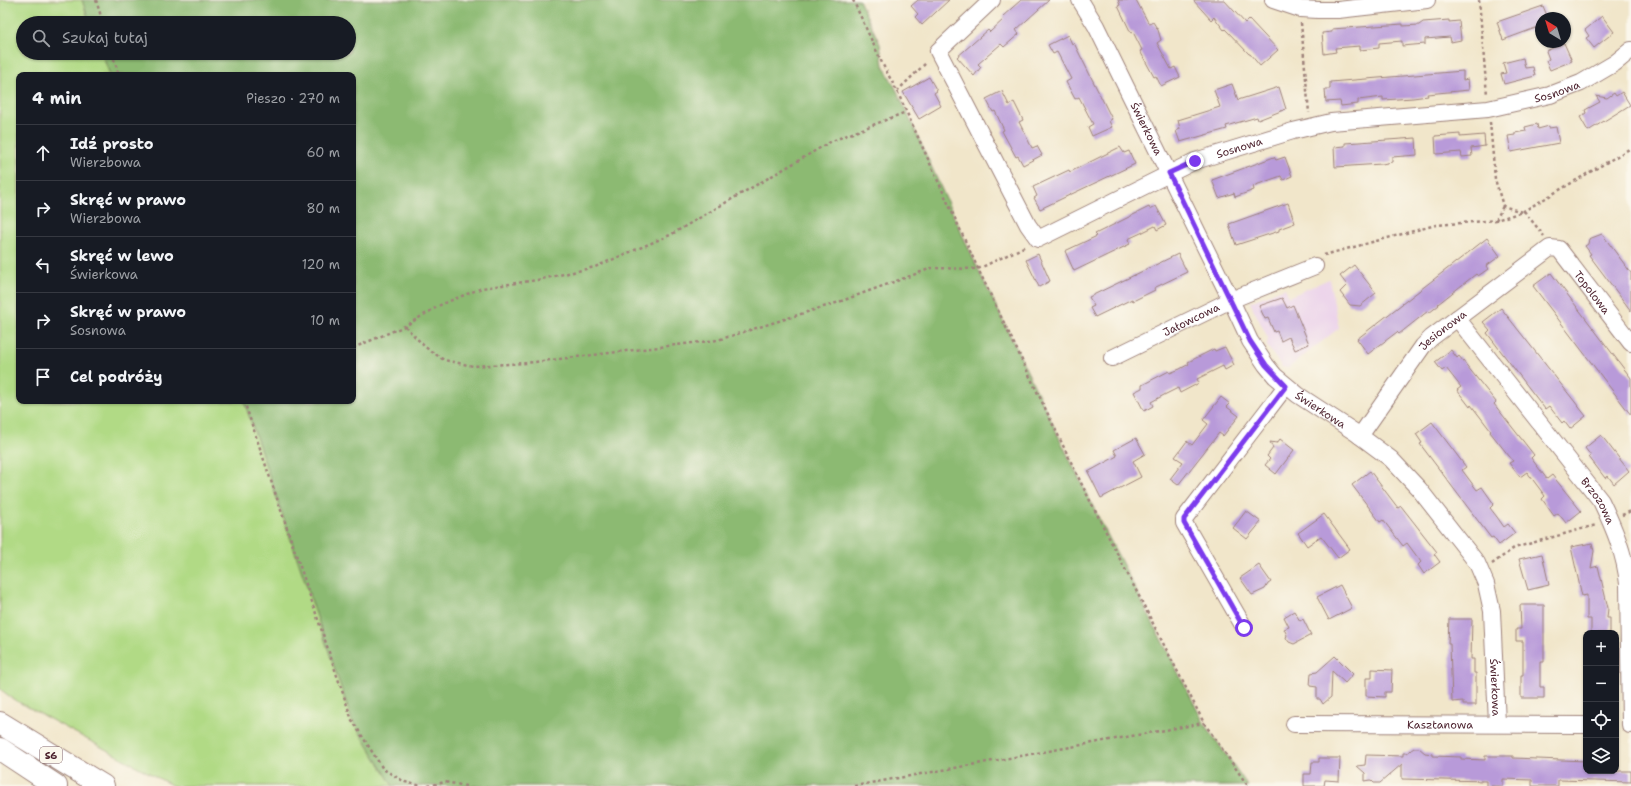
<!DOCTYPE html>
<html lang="pl">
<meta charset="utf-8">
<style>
:root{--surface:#171b24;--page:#242831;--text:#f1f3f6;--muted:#9ea1a6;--line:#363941}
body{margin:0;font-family:"Shantell Sans",sans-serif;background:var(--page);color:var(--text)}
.controls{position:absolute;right:12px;bottom:12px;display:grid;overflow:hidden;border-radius:8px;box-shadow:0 1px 3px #0004}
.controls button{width:36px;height:36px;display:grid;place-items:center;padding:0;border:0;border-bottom:1px solid var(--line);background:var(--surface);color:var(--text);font:20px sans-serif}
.compass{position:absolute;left:1535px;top:12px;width:36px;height:36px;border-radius:50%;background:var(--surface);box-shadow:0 1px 3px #0004;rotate:322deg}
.stop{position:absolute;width:12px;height:12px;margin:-9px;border:3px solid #7c3aed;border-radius:50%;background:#fff}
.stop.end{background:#7c3aed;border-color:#fff;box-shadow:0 1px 4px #0008}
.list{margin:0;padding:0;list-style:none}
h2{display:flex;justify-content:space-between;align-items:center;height:52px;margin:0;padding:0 16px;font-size:17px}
h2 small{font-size:13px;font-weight:400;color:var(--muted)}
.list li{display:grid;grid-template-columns:26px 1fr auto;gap:12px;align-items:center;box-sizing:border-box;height:56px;padding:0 16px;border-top:1px solid var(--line)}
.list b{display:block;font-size:15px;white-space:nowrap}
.list p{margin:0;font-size:13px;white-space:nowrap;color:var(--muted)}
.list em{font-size:13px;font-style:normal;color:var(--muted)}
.icon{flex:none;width:22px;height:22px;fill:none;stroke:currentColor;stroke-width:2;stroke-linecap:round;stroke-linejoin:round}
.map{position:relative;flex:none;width:1631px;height:786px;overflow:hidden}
.search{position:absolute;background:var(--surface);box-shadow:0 1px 3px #0004;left:16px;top:16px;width:340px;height:44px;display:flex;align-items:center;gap:10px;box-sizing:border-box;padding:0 14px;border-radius:22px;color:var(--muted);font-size:15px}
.panel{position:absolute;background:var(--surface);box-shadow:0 1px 3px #0004;left:16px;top:72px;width:340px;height:332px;border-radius:8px}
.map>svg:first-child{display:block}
.built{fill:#ebd1eb}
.green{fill:#b1da85;stroke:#7e7c58}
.forest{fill:#8cba72;stroke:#6b6c4e}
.building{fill:#b89ad9}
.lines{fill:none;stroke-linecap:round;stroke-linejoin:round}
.street-casing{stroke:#9e827a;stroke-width:18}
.highway-casing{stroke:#9e827a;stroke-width:24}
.path{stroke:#9e827a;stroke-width:2.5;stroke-dasharray:3 3;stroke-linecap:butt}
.street{stroke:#fff;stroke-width:16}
.highway{stroke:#fff;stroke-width:22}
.route{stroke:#7c3aed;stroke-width:5}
.labels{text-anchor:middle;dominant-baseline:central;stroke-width:3;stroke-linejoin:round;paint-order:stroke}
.shield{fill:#fbf7ec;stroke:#7f6065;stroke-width:1}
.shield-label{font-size:10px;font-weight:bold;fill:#4a1f2b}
.street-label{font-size:11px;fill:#4a1f2b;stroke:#fbf7ec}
</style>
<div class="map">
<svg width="1631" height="786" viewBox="0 0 1631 786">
<rect width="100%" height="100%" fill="#fbf7ec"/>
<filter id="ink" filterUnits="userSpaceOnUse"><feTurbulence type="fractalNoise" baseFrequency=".025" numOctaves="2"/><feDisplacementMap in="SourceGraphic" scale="8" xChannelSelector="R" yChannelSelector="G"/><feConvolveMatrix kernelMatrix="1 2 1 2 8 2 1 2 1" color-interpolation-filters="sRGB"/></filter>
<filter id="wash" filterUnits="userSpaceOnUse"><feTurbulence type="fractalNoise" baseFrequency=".012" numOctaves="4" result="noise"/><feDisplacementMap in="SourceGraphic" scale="16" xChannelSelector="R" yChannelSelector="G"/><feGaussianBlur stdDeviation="0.9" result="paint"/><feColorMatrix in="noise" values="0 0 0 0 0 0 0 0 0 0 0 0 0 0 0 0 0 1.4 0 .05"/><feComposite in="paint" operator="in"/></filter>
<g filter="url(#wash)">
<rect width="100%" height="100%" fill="#f1e6ca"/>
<path class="built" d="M 1329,279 L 1339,328 L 1288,368 L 1282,367 L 1267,346 L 1268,338 L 1250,302 L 1285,288 L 1289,297 Z"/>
<path class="green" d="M 0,0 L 82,0 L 90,23 L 23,23 L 23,53 L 102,53 L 110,75 L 19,75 L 19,401 L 244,401 L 352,720 L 393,786 L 173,786 L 13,699 L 0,689 Z"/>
<path class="forest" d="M 82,0 L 859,0 L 880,44 L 883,65 L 897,91 L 978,269 L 1083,487 L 1204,723 L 1248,786 L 393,786 L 352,720 L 244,401 L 353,401 L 353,75 L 110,75 L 102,53 L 349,53 L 349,23 L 90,23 Z"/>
<g id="blocks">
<path class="building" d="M 918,0 L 949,0 L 922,25 L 915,17 L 918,14 L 911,6 Z
M 1021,0 L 1049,0 L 1016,30 L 1019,34 L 1004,47 L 1001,44 L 978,64 L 981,67 L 974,76 L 957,57 L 988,30 L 990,32 L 1005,18 L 1003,16 Z
M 1118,0 L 1136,0 L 1149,24 L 1153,22 L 1158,30 L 1161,40 L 1157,43 L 1171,69 L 1175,67 L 1180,77 L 1161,86 L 1156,76 L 1154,77 L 1140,51 L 1142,50 L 1133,32 L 1131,33 L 1118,6 L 1120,5 Z
M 1193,0 L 1224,0 L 1245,23 L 1249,19 L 1278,50 L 1260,66 L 1250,54 L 1249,54 L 1225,29 L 1224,30 L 1214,17 L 1211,20 Z
M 1543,6 L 1548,18 L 1541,18 L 1541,26 L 1503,40 L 1497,22 Z
M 1602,16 L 1614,32 L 1594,48 L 1586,38 L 1589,36 L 1585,30 Z
M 1449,20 L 1449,22 L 1459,21 L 1461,40 L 1451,42 L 1450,37 L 1425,39 L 1425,44 L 1402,46 L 1402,41 L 1379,43 L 1379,48 L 1360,50 L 1360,46 L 1347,47 L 1335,48 L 1336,52 L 1324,54 L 1322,33 L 1332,32 L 1332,29 L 1403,24 L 1403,26 L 1419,25 L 1423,22 Z
M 1068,35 L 1072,44 L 1074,43 L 1112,119 L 1109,121 L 1112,127 L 1092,136 L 1088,127 L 1093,124 L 1079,97 L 1075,99 L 1066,82 L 1071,79 L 1057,52 L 1053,54 L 1048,45 Z
M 1564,43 L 1572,61 L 1550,70 L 1546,61 L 1549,59 L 1546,51 Z
M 1523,58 L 1525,68 L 1533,67 L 1535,76 L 1504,84 L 1501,74 L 1506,73 L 1503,63 Z
M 1463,71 L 1463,80 L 1468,79 L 1469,90 L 1427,94 L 1428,96 L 1413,98 L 1383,100 L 1383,97 L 1358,100 L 1358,104 L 1341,106 L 1340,101 L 1326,102 L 1325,89 L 1330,89 L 1330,82 Z
M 929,77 L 937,91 L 934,93 L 941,106 L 919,119 L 903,92 Z
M 1232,84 L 1238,100 L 1279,87 L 1286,109 L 1258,120 L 1257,117 L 1226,126 L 1227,129 L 1180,142 L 1176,131 L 1180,129 L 1178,120 L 1220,107 L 1214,90 Z
M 1002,91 L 1009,105 L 1014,102 L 1023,120 L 1019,122 L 1032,148 L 1037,146 L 1042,155 L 1023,165 L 1018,156 L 1016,157 L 1002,131 L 1004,130 L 995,111 L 993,112 L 986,99 Z
M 1622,92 L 1630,105 L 1588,131 L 1580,117 L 1586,113 L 1585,110 L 1600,102 L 1596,96 L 1607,98 L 1614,93 L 1616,96 Z
M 1537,124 L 1538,129 L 1549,126 L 1549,128 L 1556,127 L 1559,143 L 1511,152 L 1508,136 L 1515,135 L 1515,133 L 1526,131 L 1525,127 Z
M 1460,134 L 1460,137 L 1484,135 L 1485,146 L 1471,148 L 1472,156 L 1462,157 L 1461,152 L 1436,154 L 1435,136 Z
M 1416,138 L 1417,155 L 1392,157 L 1392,162 L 1382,164 L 1335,167 L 1334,147 L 1345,146 L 1345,143 Z
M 1120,147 L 1124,153 L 1129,151 L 1135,164 L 1040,209 L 1034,198 L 1037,196 L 1033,187 L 1069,170 L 1070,172 Z
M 1274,157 L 1276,160 L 1285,157 L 1292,176 L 1283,180 L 1281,176 L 1253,186 L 1254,190 L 1235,197 L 1234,193 L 1219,198 L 1212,180 Z
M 1288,203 L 1295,223 L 1279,229 L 1279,231 L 1236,245 L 1229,224 Z
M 1156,206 L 1166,225 L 1157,230 L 1155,226 L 1141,233 L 1128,239 L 1130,244 L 1074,271 L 1065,251 L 1097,236 L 1095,234 L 1149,207 L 1150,209 Z
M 1602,234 L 1631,273 L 1631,311 L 1589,255 L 1591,254 L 1585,246 L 1588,244 L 1589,239 Z
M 1487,238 L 1500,256 L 1486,266 L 1488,269 L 1478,276 L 1476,274 L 1438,304 L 1439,305 L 1429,313 L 1428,311 L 1399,334 L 1397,332 L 1368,354 L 1357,339 Z
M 1038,254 L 1050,281 L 1039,287 L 1026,260 Z
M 1178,254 L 1187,272 L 1154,288 L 1155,290 L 1133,301 L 1132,299 L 1095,317 L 1090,308 L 1094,306 L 1089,297 Z
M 1354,265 L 1376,293 L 1360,306 L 1350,305 L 1340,292 L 1347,285 L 1340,276 Z
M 1551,273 L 1631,378 L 1631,415 L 1533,286 Z
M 1282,298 L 1287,308 L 1293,305 L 1309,344 L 1295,350 L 1289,337 L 1281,341 L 1277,331 L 1274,332 L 1268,318 L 1265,319 L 1259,306 Z
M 1501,308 L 1586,416 L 1570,429 L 1564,421 L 1562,423 L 1549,406 L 1545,409 L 1487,333 L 1490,330 L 1483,322 Z
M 1225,347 L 1234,365 L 1225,370 L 1223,366 L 1197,379 L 1199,383 L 1180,393 L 1178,388 L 1164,395 L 1151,402 L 1153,406 L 1144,411 L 1134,392 L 1142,388 L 1142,385 L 1169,371 L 1170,373 L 1180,369 L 1189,364 L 1188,362 L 1214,349 L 1215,351 Z
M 1451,350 L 1457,358 L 1459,356 L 1496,402 L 1494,404 L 1534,455 L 1531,458 L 1547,479 L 1552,475 L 1581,511 L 1566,523 L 1558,513 L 1554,516 L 1542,499 L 1545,496 L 1527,472 L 1520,477 L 1509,463 L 1513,461 L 1490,432 L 1491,431 L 1471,405 L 1470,407 L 1457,390 L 1461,387 L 1446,368 L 1442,371 L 1435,362 Z
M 1221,397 L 1230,404 L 1227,407 L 1239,416 L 1223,436 L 1219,433 L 1178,485 L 1170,479 L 1183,462 L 1175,457 L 1187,441 L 1192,445 L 1208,424 L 1203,420 Z
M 1432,422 L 1466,467 L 1462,470 L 1477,490 L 1482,487 L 1494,504 L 1490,508 L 1497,517 L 1504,527 L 1508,524 L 1515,533 L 1499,545 L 1493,537 L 1491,538 L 1420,444 L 1422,443 L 1416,434 Z
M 1601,435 L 1629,471 L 1614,484 L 1608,476 L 1605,478 L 1589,457 L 1591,456 L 1585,448 Z
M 1136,438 L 1145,454 L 1133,461 L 1141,477 L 1101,498 L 1088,472 L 1117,456 L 1114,450 Z
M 1280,439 L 1294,450 L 1276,474 L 1265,465 L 1270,459 L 1267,456 L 1273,448 L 1270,442 L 1277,443 Z
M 1370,471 L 1398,508 L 1401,506 L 1437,552 L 1434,554 L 1440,562 L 1424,574 L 1418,565 L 1421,562 L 1407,543 L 1403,546 L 1383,520 L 1380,522 L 1352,485 Z
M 1246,511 L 1261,522 L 1247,539 L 1233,528 Z
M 1324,514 L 1350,549 L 1338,558 L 1321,536 L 1307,546 L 1298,533 Z
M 1592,543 L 1594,551 L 1591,568 L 1598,566 L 1608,608 L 1607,618 L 1610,618 L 1610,633 L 1591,633 L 1591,619 L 1587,619 L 1587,595 L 1582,596 L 1571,547 Z
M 1542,554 L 1549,585 L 1528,590 L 1519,559 Z
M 1259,565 L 1271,582 L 1268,584 L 1265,589 L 1252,595 L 1240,578 Z
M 1340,585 L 1352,608 L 1329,620 L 1317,597 Z
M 1520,605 L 1544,605 L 1544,662 L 1540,662 L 1540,687 L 1544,687 L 1544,698 L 1521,698 L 1521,675 L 1523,675 L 1523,641 L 1516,641 L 1516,629 L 1521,629 Z
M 1294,611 L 1300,621 L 1303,619 L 1311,635 L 1294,644 L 1289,642 L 1286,638 L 1287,635 L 1284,629 L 1289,627 L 1284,617 Z
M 1449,619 L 1472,619 L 1471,659 L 1474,659 L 1474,673 L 1476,673 L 1476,705 L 1463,705 L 1463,701 L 1452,702 L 1450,644 L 1448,644 Z
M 1335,656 L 1353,674 L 1345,683 L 1332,671 L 1331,697 L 1323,704 L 1320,699 L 1317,699 L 1317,687 L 1310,686 L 1311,673 L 1317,672 Z
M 1372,669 L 1392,670 L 1391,692 L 1385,692 L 1385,697 L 1366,696 L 1366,678 L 1372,678 Z
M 1414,748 L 1419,748 L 1425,753 L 1433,754 L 1433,756 L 1461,757 L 1461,759 L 1485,760 L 1485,756 L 1513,756 L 1513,758 L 1586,761 L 1586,771 L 1631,771 L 1631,782 L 1558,780 L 1558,786 L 1532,786 L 1532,780 L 1503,779 L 1503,786 L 1486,786 L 1486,781 L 1402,779 L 1402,764 L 1380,783 L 1374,783 L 1371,780 L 1365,781 L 1365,773 L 1357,766 L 1365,765 L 1366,755 L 1403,756 L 1403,753 L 1407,753 Z
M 1319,758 L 1340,758 L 1339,781 L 1325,780 L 1324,786 L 1304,786 L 1304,774 L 1311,774 L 1312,762 L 1319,762 Z"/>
</g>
</g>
<g filter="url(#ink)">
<use href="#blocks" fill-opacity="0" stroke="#9e827a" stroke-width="1"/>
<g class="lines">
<g class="street-casing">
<g id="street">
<path id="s1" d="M 992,0 L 938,51 L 1028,225 L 1038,239 L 1195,161 L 1293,131 L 1331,122 L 1488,109 L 1550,95 L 1581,83 L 1615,63 L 1631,50"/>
<path id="s2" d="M 1080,0 L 1096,26 L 1231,300 L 1250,341 L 1266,365 L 1275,376 L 1298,395 L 1356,433 L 1391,459 L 1419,489 L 1477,563 L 1486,584 L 1492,611 L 1497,724"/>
<path d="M 1273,0 L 1300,9 L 1318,10 L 1338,10 L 1427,0"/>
<path id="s3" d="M 1457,318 L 1601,501 C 1614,528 1625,554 1628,584 L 1630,725"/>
<path id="s4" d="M 1112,358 L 1231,300 L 1315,266"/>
<path id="s5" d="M 1360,436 L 1423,346 L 1431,338 L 1550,248 L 1559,249 L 1631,343"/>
<path d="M 1244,627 L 1184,523 L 1184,519 L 1286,386"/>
<path id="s6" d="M 1294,724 L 1586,725"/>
</g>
</g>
<g class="highway-casing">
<path id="highway" d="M 0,723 L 103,786
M 0,749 L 56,786"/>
</g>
<path class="path" d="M 96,0 L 103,23
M 853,0 L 883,65 L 897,91 L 978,269 L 1083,487 L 1204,723 L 1248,786
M 1479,0 L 1487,95
M 1301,23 L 1309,113
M 112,53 L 119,75
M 897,91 L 927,62
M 1490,122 L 1495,179 L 1503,206 L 1522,212
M 1524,211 L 1544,236
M 1496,220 L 1503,206
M 1324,255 L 1436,225 L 1496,220 L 1522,212 L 1631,148
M 405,326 L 425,347 L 444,360 L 473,366 L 526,363 L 718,340 L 836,303 L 932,268 L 978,269 L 1026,246
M 353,348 L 405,326 L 442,304 L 482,288 L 537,280 L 595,267 L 670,235 L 832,141 L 906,112
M 244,401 L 352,720 L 383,769 L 405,782 L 421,786
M 1622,515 L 1631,511
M 1492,564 L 1514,548 L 1596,525
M 428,786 L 445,782 L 466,786
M 854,786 L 1204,723"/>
<use href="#street" class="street"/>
<use href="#highway" class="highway"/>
</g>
</g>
<g class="lines" filter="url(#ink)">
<path class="route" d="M 1195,161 L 1169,173 L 1250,341 L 1266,365 L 1286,386 L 1184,519 L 1184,523 L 1244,628"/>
</g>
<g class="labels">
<rect class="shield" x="40" y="747" width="22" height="16" rx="3"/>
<g class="shield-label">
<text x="51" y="755">S6</text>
</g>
<g class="street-label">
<text stroke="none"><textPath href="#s1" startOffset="833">Sosnowa</textPath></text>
<text stroke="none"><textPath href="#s2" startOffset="145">Świerkowa</textPath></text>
<text stroke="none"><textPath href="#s1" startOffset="509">Sosnowa</textPath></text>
<text stroke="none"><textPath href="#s5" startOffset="334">Topolowa</textPath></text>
<text stroke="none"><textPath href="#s4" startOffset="88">Jałowcowa</textPath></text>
<text stroke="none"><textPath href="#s5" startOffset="135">Jesionowa</textPath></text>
<text stroke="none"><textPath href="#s2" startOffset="481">Świerkowa</textPath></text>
<text stroke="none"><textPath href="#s3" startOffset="231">Brzozowa</textPath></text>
<text stroke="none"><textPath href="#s2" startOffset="829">Świerkowa</textPath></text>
<text stroke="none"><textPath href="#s6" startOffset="146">Kasztanowa</textPath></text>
</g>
</g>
</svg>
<div class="controls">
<button>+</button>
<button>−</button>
<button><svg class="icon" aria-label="locate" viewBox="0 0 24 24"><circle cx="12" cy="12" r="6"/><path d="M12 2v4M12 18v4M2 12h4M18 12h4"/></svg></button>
<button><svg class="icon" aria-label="layers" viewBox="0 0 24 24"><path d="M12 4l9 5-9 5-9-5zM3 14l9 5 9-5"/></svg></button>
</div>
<svg class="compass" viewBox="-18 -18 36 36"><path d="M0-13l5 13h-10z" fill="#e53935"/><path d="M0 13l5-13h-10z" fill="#9ea1a6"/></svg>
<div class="stop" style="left:1244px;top:628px"></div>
<div class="stop end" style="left:1195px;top:161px"></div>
<div class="search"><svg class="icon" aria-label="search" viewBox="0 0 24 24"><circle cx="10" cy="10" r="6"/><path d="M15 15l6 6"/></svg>Szukaj tutaj</div>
<section class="panel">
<h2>4 min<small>Pieszo · 270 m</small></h2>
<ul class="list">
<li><svg class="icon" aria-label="ahead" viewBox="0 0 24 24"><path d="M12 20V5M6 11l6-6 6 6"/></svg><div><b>Idź prosto</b><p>Wierzbowa</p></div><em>60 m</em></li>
<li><svg class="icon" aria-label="right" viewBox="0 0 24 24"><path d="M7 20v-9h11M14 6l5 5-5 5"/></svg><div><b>Skręć w prawo</b><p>Wierzbowa</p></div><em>80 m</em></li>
<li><svg class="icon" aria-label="left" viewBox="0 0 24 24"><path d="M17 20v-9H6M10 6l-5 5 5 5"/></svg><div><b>Skręć w lewo</b><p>Świerkowa</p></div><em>120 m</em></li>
<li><svg class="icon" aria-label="right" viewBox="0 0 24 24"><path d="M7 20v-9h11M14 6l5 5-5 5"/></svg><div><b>Skręć w prawo</b><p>Sosnowa</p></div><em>10 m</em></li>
<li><svg class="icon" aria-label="arrive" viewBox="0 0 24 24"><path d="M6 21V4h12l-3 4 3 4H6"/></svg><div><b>Cel podróży</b></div></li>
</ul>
</section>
</div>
